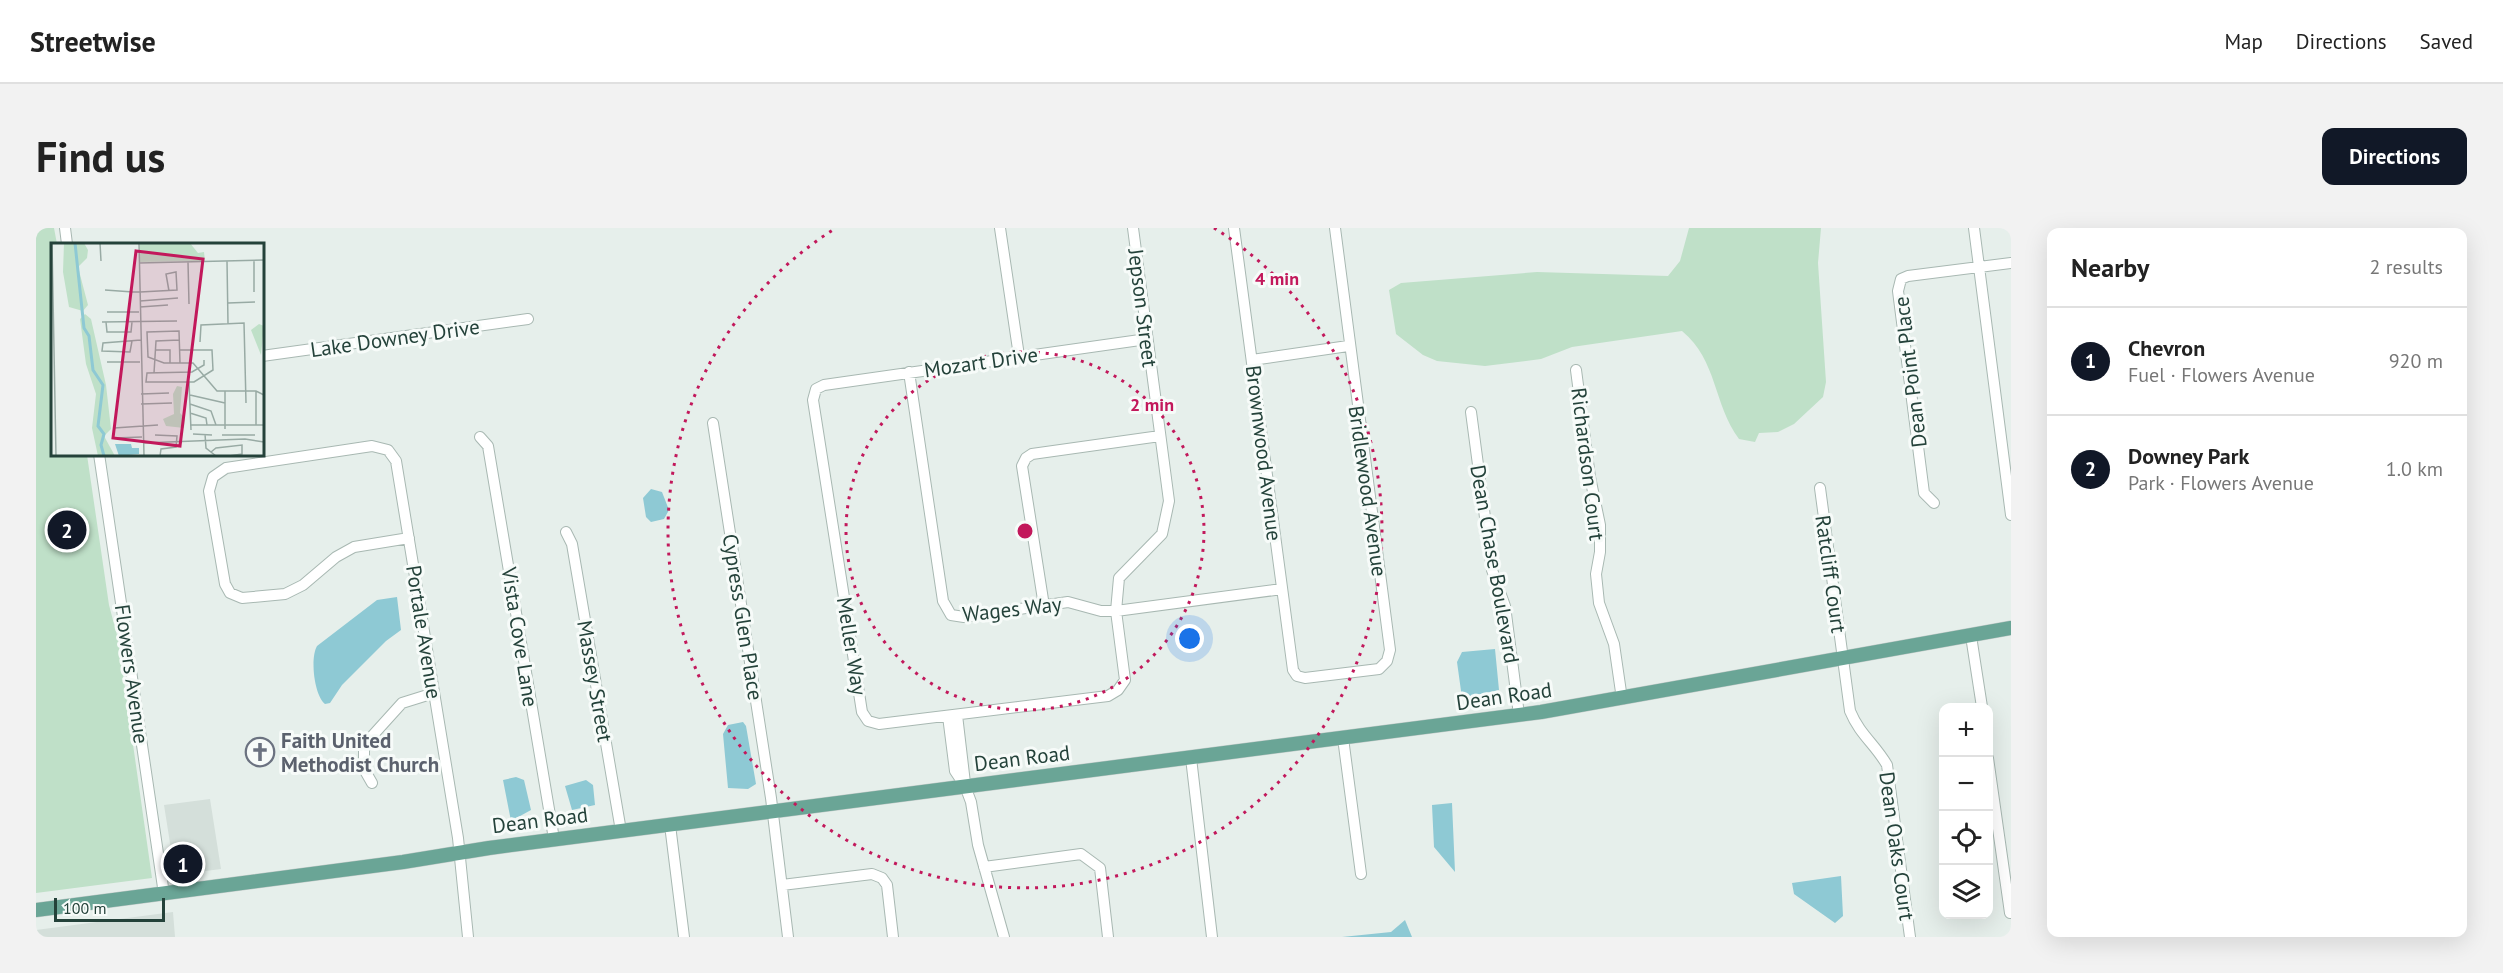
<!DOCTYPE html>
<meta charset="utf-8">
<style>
:root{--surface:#fff;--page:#f2f2f2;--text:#222;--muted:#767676;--line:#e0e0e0;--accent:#111827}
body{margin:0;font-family:"PT Sans",sans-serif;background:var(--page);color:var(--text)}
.controls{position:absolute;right:18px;bottom:18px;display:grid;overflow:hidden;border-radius:12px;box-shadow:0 6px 24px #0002}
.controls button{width:54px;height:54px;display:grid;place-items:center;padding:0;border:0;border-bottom:2px solid var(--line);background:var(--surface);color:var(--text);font:30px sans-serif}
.scale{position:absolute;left:18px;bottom:15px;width:111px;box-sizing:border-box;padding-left:6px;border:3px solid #24423a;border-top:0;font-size:16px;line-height:21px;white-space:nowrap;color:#24423a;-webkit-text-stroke:4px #f7fbf9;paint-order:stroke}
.you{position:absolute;left:1154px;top:411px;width:21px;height:21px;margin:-15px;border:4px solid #fff;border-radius:50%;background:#1a73e8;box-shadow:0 0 0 9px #1a73e833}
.badge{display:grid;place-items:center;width:39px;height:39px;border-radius:50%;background:var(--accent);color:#fff;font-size:20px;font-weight:700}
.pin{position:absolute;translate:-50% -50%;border:3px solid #fff;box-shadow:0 2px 6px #0006}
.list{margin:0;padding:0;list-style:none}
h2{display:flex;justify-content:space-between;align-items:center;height:78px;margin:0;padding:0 24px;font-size:26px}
h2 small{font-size:20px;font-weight:400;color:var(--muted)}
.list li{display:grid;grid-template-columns:39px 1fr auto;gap:18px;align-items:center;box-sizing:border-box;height:108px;padding:0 24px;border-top:2px solid var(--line)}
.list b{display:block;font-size:22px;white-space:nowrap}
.list p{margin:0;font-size:20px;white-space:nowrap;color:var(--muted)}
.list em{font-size:20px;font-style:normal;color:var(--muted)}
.icon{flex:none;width:33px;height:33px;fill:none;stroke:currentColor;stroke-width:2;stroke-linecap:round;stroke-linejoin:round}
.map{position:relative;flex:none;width:1975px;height:709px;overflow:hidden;border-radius:12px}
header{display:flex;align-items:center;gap:36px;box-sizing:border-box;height:84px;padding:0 30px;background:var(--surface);border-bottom:2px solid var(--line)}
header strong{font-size:28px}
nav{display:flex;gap:33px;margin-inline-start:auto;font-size:21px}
.intro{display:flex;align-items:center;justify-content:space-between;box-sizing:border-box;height:144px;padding:0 36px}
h1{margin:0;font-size:42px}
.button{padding:15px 27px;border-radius:12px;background:var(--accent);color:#fff;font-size:21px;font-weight:700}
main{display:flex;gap:36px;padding:0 36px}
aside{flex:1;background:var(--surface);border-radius:12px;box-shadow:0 6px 24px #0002}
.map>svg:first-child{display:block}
.built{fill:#d4dfda}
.green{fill:#bfe0c8}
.water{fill:#8ec9d4}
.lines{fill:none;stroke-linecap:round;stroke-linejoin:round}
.minor-casing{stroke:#a8b8b2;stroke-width:12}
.major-casing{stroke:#c2cac8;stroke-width:15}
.minor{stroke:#fff;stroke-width:10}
.major{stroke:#6aa596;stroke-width:14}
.ring{fill:none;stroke:#c2185b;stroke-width:3;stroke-dasharray:3 6}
.labels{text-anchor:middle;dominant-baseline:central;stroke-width:6;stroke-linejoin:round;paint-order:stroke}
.street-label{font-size:21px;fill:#24423a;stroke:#f7fbf9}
.worship-label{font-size:21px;font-weight:bold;fill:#5b616d;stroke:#f7fbf9;text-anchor:start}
.inset-river{fill:none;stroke:#8ec9d4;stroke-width:3}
.inset-road{fill:none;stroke:#98aaa4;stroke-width:1.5}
.view{fill:#c2185b;fill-opacity:0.15;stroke:#c2185b;stroke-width:3}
.inset-edge{fill:none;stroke:#24423a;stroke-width:3}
.centre{fill:#c2185b;stroke:#f7fbf9;stroke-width:3}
.ring-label{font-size:18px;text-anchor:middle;font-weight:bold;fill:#c2185b;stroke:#f7fbf9;stroke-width:6;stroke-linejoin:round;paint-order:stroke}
</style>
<header>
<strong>Streetwise</strong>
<nav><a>Map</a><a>Directions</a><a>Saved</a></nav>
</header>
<div class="intro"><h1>Find us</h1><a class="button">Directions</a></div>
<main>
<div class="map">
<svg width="1975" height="709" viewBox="0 0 1975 709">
<rect width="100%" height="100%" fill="#e6efeb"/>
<path class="built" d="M 174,571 L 185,641 L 139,647 L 128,577 Z
M 137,684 L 139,709 L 0,709 L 0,702 Z"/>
<path class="green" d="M 0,0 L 18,0 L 21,16 L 16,16 L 16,226 L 51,227 L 73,377 L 82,411 L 116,650 L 0,665 Z
M 1653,0 L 1785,0 L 1782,35 L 1790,154 L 1787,169 L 1758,196 L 1742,204 L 1723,205 L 1719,214 L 1703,211 C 1677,176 1682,133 1646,103 L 1536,119 L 1505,131 L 1449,138 L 1401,133 L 1387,127 L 1360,106 L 1353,62 L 1365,55 L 1501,44 L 1632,48 L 1644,33 Z"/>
<path class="water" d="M 615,261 L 626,264 L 633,282 L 628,291 L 615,294 L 610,289 L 607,270 Z
M 361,369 L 365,402 L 350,413 L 306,457 L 294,475 L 289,476 C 278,467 274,430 281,418 L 341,372 Z
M 1459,421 L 1463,462 L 1426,470 L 1421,434 L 1426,424 Z
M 707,494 L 710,498 L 720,556 L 712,561 L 692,560 L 687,506 L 692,497 Z
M 480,549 L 488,552 L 495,582 L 475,593 L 467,552 Z
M 550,552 L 557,557 L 559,577 L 536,582 L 529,558 Z
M 1416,575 L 1419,644 L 1398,619 L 1396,577 Z
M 1805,648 L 1807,688 L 1799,695 L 1758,666 L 1756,655 Z
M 1369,692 L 1376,709 L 1306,709 L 1355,704 Z"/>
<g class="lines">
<g class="minor-casing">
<path id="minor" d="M 29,0 L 31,16
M 964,0 L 983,128
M 1097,0 L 1133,273 L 1126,306 L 1083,350 L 1080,383 L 1089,452 L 1082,462 L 1072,468 L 843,496 L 832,493 L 826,484 L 777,172 L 780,161 L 788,157 L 1111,111
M 1198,0 L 1257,442 L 1261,448 L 1269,450 L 1343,441 L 1351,433 L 1354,422 L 1299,0
M 1938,0 L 1975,287
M 226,128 L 492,91
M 1216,132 L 1312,118
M 1540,142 L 1554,249 L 1564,297 L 1564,324 L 1560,346 L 1563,375 L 1578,416 L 1586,471
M 873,144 L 907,373 L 915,387 L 928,389 L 1032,374 L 1065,383 L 1080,383 L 1246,361
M 1435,184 L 1456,342 L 1469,378 L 1483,487
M 677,195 L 735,570 L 752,709
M 444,209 L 452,218 L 518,611
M 63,226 L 128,666
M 1784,260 L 1814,483 C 1824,507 1839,516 1851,537 L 1874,709
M 1898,275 L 1888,265 L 1862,63 L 1865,51 L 1872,48 L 1975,35
M 530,304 L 536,316 L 585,603
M 373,310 L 318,319 L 300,329 L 267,357 L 249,366 L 206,370 L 194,365 L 189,356 L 173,263 L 177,249 L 190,240 L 336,218 L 352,222 L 360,233 L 422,610 L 432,709
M 1008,378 L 986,238 L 990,230 L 996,226 L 1124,208
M 1935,408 L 1946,479
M 921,487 L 929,555
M 912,488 L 919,543 L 929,558 L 935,574 L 942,617 L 968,709
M 1307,510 L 1325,646
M 1155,530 L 1176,709
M 1952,530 L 1974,685
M 336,555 L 328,541 L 328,517 L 366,475 L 398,465
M 634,597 L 648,709
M 948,639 L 1045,626 L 1064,640 L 1072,709
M 746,657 L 836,646 L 846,650 L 851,657 L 857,709"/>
</g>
<g class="major-casing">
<path id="major" d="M 0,682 L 367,634 L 453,620 L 1505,484 L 1975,400"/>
</g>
<use href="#minor" class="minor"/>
<use href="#major" class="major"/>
</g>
<g class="ring">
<circle cx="989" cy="303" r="179"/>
<path d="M1178 0A357 357 0 1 1 800 0"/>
</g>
<defs>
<g id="church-ring" transform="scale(1.5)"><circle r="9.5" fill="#f7fbf9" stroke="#6b7280" stroke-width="1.5"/><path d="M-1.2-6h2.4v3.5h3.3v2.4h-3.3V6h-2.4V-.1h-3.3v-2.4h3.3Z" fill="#6b7280"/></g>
</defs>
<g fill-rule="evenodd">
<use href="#church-ring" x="224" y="524"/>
</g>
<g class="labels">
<g class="street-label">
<text transform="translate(1107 80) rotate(83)">Jepson Street</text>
<text transform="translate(359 110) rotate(-8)">Lake Downey Drive</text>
<text transform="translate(945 134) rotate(-8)">Mozart Drive</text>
<text transform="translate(1874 144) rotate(-97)">Dean Point Place</text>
<text transform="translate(1228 225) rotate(83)">Brownwood Avenue</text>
<text transform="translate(1552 236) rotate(83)">Richardson Court</text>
<text transform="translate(1332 263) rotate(82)">Bridlewood Avenue</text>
<text transform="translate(1459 336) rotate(80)">Dean Chase Boulevard</text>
<text transform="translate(1795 346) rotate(82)">Ratcliff Court</text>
<text transform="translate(976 381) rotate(-6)">Wages Way</text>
<text transform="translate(707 389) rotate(81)">Cypress Glen Place</text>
<text transform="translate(388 404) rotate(81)">Portale Avenue</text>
<text transform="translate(484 409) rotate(81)">Vista Cove Lane</text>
<text transform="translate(816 418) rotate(81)">Meller Way</text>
<text transform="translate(96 446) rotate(82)">Flowers Avenue</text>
<text transform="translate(559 453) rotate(80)">Massey Street</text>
<text transform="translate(1468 468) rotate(-8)">Dean Road</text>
<text transform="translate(986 530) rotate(-7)">Dean Road</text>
<text transform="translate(504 592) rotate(-7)">Dean Road</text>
<text transform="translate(1861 618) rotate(82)">Dean Oaks Court</text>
</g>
<g class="worship-label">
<text x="245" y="512">Faith United<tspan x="245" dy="24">Methodist Church</tspan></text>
</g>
</g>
<g transform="translate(15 15)">
<rect width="213" height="213" fill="#e6efeb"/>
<path d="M 13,0 L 33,0 L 37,7 L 36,15 L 27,24 L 37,62 L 32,68 L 18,64 L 12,29 ZM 89,0 L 139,0 L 147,10 L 153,9 L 154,18 L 89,19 ZM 34,71 L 40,76 L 55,142 L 60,186 L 53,193 L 64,213 L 47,213 L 41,185 L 45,151 L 35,121 L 29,76 ZM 208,81 L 213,83 L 210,112 L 200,87 ZM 126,143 L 131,144 L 129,170 L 134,175 L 133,185 L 115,183 L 112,176 L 123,171 L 122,151 Z" fill="#bfe0c8"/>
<path d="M 64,201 L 80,201 L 81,205 L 88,205 L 88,211 L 68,213 Z" fill="#8ec9d4"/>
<path class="inset-river" d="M 24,0 L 33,85 L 38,93 L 42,127 L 52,142 L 47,183 L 53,191 L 50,202 L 53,213"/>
<path class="inset-road" d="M 1,0 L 5,213M 49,0 L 50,18M 88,0 L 93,213M 203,17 L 203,49M 176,18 L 177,81M 137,19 L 138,61M 88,20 L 213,17M 54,47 L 82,49 L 89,49 L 126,47 L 125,29 L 115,31 L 118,48M 89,58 L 127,55M 177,60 L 204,59M 89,64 L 117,62M 56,69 L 88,69M 51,79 L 126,78M 55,79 L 56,89 L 80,89 L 81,79M 81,98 L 79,109 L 51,108 L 52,100 L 90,97M 149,99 L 150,82 L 193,80 L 195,160M 105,107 L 119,107 L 119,120M 129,107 L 161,107 L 162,127 L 143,139 L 95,139 L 96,130 L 141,129 L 153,122 L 153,117M 56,119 L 89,119M 129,120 L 128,88 L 96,89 L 97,114 L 113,120 L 142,120 L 166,148 L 205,148 L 213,152M 103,130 L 105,98 L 128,97M 138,139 L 140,187M 90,151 L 118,150M 139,152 L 174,160M 90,161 L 121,160M 139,161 L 160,168 L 165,182M 139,170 L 155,175 L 156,182M 139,182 L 213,182M 205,182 L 205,148M 63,185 L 107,182M 174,186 L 174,148M 142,191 L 161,192M 154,191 L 155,205 L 165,213M 104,192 L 126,193 L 125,204 L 110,206 L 109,213M 171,192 L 204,192M 64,195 L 91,194M 92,200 L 194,196 L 213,199M 160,209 L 165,205 L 191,202 L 191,211 L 178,213"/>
<path class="view" d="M 85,8 L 152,16 L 129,203 L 62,195 Z"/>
<rect width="213" height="213" class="inset-edge"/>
</g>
<circle cx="989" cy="303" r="9" class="centre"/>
<g class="ring-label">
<text x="1241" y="57">4 min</text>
<text x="1116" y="183">2 min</text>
</g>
</svg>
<div class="controls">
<button>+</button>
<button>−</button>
<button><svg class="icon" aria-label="locate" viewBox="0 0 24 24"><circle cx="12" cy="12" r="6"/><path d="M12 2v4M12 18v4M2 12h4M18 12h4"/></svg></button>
<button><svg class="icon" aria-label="layers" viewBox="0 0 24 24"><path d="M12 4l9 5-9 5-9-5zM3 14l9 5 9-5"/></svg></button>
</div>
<div class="scale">100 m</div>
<div class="you"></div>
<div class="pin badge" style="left:147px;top:636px">1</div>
<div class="pin badge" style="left:31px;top:302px">2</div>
</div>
<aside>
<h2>Nearby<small>2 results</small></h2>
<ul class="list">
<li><span class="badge">1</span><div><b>Chevron</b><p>Fuel · Flowers Avenue</p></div><em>920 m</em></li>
<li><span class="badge">2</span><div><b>Downey Park</b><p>Park · Flowers Avenue</p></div><em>1.0 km</em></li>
</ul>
</aside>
</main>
